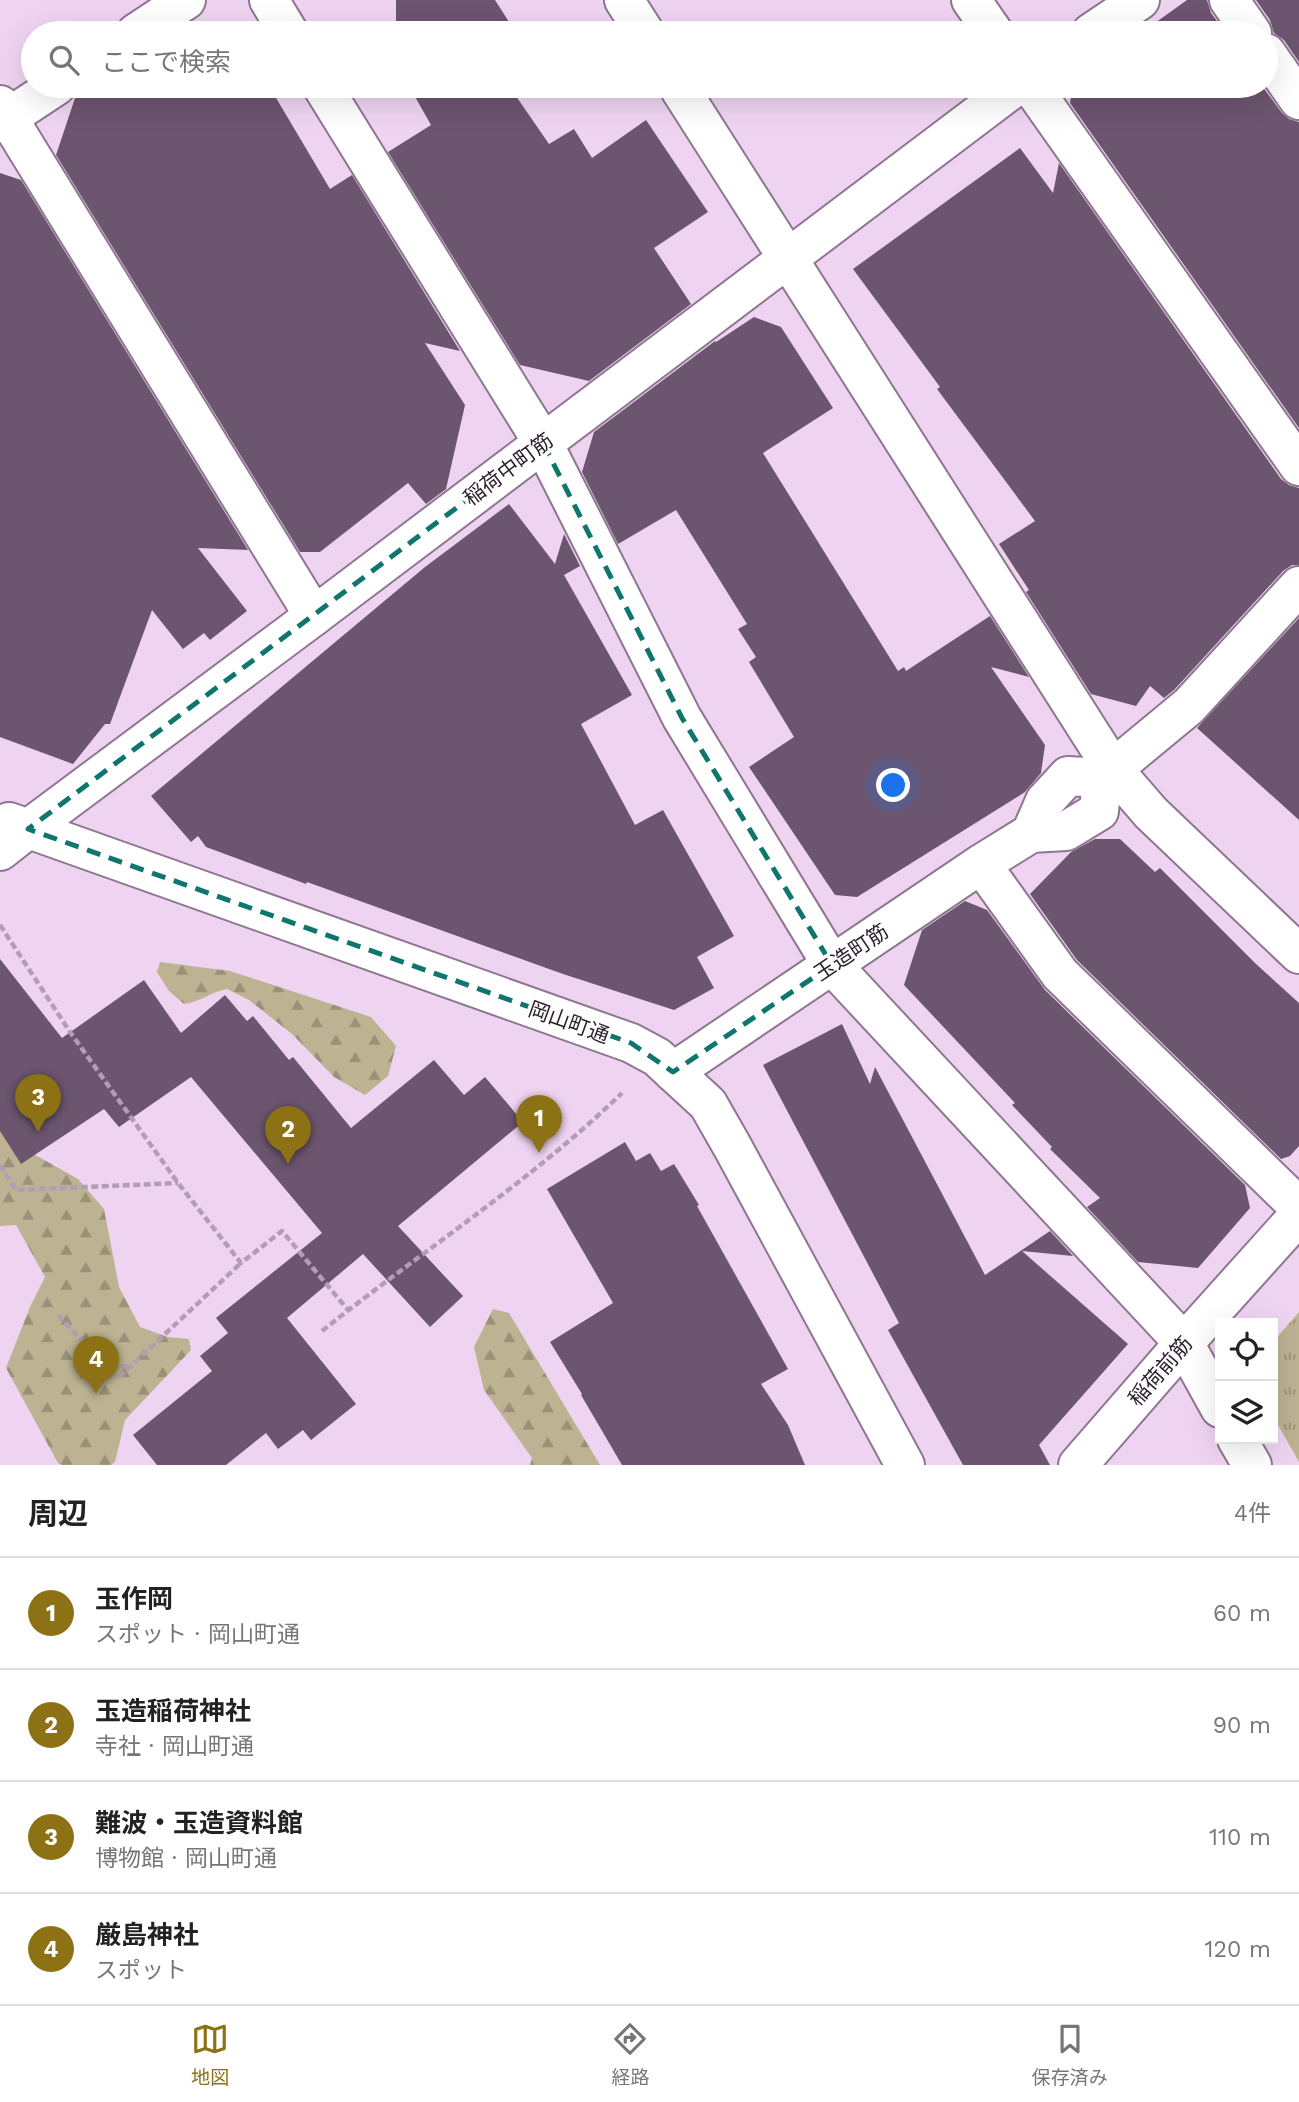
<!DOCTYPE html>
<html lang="ja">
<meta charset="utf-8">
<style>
:root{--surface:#fff;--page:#f6f6f6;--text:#222;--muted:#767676;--line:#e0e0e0;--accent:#8c7215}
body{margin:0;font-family:"Work Sans","Noto Sans JP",sans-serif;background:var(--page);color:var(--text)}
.controls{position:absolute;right:21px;bottom:21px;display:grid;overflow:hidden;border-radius:0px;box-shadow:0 7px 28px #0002}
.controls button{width:63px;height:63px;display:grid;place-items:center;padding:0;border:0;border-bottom:2px solid var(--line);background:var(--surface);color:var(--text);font:35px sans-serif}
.you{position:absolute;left:894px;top:786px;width:24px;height:24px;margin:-18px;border:5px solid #fff;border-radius:50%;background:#1a73e8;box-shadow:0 0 0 10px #1a73e833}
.badge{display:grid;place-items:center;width:46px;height:46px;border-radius:50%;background:var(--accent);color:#fff;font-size:23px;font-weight:700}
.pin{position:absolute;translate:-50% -58px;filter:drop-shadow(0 2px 4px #0008)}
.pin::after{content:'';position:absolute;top:37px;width:24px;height:21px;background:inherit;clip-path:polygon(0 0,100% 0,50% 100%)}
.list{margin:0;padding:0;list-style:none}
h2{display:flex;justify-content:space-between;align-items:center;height:91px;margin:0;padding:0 28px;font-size:30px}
h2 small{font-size:23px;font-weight:400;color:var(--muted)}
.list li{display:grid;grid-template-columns:46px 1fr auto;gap:21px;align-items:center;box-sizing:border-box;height:112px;padding:0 28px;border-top:2px solid var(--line)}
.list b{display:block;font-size:26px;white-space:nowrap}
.list p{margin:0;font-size:23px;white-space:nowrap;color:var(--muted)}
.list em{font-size:23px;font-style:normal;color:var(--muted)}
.icon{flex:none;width:38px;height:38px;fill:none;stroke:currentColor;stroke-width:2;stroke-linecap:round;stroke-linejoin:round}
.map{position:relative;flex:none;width:1299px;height:1465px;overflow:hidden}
.search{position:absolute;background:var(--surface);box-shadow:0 7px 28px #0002;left:21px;right:21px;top:21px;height:77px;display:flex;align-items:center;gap:18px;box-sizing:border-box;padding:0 24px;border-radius:38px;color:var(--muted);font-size:26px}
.sheet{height:539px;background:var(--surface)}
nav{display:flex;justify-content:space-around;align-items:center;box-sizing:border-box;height:98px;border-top:2px solid var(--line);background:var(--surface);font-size:19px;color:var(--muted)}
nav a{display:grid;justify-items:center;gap:4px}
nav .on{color:var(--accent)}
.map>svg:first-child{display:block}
.forest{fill:url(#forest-firs)}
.park{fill:url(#park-tufts)}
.building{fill:#6c556f}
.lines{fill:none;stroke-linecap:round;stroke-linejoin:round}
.street-casing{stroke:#8e7691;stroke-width:42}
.secondary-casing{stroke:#8e7691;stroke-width:42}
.path{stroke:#b29db4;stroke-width:4.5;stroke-dasharray:7 3.5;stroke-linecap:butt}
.street{stroke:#fff;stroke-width:38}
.secondary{stroke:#fff;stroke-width:38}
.marked{fill:none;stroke:#0f766e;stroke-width:5;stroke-dasharray:14 9;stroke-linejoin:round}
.labels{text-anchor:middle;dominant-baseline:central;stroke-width:7;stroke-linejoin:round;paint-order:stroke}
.street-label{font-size:21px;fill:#2c222d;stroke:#fff}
</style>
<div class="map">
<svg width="1299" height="1465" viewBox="0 0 1299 1465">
<defs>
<pattern id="forest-firs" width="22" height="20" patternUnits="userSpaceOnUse" patternTransform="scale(1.75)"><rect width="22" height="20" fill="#bdb393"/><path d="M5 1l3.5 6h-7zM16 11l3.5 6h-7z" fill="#9a9178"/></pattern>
<pattern id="park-tufts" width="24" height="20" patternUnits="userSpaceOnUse" patternTransform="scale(1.75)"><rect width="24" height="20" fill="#bdb393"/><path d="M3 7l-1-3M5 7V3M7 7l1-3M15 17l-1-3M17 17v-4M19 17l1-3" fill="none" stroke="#9a9178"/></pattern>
</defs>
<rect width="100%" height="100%" fill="#eed4f1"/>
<path class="forest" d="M 160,962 L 230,971 L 371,1017 L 396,1046 L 388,1076 L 365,1095 L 334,1077 L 292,1034 L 249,1000 L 227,989 C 211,992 200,1002 184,1004 L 169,991 L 157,972 Z
M 0,1121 L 23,1148 L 78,1179 L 104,1209 L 119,1287 L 140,1327 L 168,1337 L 189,1339 L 191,1350 L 125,1420 L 115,1462 L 111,1465 L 62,1465 L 58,1463 L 6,1368 L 30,1307 L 45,1277 L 16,1225 L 0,1226 Z
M 493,1309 L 509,1313 L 600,1465 L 530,1465 L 532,1458 L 484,1390 L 474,1347 Z"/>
<path class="park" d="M 1299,1312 L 1299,1462 L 1273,1416 L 1273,1342 Z"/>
<path class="building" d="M 396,0 L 495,0 L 516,33 L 396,33 Z
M 1187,0 L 1207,0 L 1211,13 L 1226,33 L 1141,33 Z
M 1256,0 L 1299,0 L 1299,62 L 1284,40 L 1274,33 L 1270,20 Z
M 79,86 L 269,86 L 330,189 L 352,175 L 460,351 L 425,343 L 465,405 L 446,489 L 426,504 L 408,483 L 320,552 L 300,552 L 56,155 Z
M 409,86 L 509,86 L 549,144 L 574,129 L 592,158 L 646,120 L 708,212 L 654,248 L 691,304 L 589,381 L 520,365 L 388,152 L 431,125 Z
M 1073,86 L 1262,86 L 1282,113 L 1289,119 L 1299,122 L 1299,428 L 1070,103 Z
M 1020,148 L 1053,193 L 1059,163 L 1281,479 L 1289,485 L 1299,488 L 1299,565 L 1292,565 L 1283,571 L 1174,690 L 1164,698 L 1150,686 L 1136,706 L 1091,694 L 1026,592 L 1029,590 L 999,544 L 1035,521 L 937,389 L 940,387 L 853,269 Z
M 0,173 L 21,180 L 248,550 L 198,548 L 247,611 L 210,640 L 204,633 L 183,649 L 152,610 L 110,724 L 105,724 L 73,764 L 0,737 Z
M 754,317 L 781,327 L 833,408 L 763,453 L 898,671 L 904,667 L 906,671 L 990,616 L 1029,677 L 991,667 L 1045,745 L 1041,773 L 1025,792 L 857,897 L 835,895 L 749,767 L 794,737 L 749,662 L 756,657 L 738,629 L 747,624 L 676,510 L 618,544 L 582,472 L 594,432 L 715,341 L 716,342 Z
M 509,504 L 555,564 L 564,534 L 580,566 L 564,575 L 632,695 L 581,724 L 635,825 L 663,810 L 734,936 L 697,957 L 714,988 L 674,1010 L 563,974 L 307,882 L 306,884 L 206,847 L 198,836 L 191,842 L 151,796 L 425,567 Z
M 1299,618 L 1299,820 L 1197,728 Z
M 1095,839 L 1120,839 L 1155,872 L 1160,868 L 1255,963 L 1299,1003 L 1299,1146 L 1290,1156 L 1281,1159 L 1077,960 L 1030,894 L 1071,852 Z
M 965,901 L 987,910 L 1045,990 L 1245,1185 L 1250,1208 L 1198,1268 L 1138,1262 L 1087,1207 L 1100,1198 L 1050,1149 L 1052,1147 L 1012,1105 L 1015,1103 L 904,985 L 922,930 Z
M 0,959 L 62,1038 L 144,980 L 181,1033 L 225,995 L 247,1021 L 253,1016 L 289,1060 L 293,1057 L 351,1128 L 434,1060 L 464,1095 L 485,1077 L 523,1122 L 398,1226 L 463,1296 L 430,1327 L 363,1254 L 287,1318 L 356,1404 L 311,1440 L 303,1430 L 278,1449 L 266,1433 L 226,1465 L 157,1465 L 133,1435 L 212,1371 L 200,1356 L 228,1333 L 216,1318 L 322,1233 L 191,1077 L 119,1127 L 104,1109 L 21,1164 L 0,1131 Z
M 842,1024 L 870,1084 L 875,1067 L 985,1275 L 1050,1231 L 1073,1256 L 1022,1251 L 1128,1344 L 1039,1445 L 1050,1465 L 963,1465 L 888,1330 L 899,1323 L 763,1065 Z
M 625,1142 L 636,1161 L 650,1153 L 661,1171 L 674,1164 L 699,1205 L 697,1206 L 788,1369 L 761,1384 L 788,1425 L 805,1465 L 622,1465 L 581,1395 L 582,1394 L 550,1342 L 613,1303 L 547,1189 Z"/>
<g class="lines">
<g class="street-casing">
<path id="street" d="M 1229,0 L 1252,33
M 1266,53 L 1299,100
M 0,105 L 314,616
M 981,864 L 1060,974 L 1299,1207
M 673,1072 L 981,864 L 1031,833 L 1066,831 L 1099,811 L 1102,778 L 1068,776 L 1045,801 L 1031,833"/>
</g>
<g class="secondary-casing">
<path id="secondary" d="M 269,0 L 289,33
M 624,0 L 645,33
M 971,0 L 994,33
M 136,33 L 186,0
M 1091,33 L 1140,0
M 322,86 L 543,443 L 682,718 L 832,965 L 1184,1343 L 1220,1408
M 678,86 L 1113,769 L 1151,813 L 1299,954
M 1031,86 L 1299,466
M 0,123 L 56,86
M 1102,778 L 1189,706 L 1299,586
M 9,822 L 631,1043 L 657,1057 L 708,1104 L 732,1146 L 905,1465
M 0,851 L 28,829 L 314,616 L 1016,86
M 1237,1439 L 1252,1465
M 1078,1465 L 1184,1343 L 1299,1215"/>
</g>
<path class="path" d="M 0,925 L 70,1032 L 178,1183 L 241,1263 L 282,1231 L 348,1310
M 0,1165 L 16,1190 L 178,1183
M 58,1315 L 103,1363 L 130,1367
M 322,1331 C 422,1251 530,1182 622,1093
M 119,1377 L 241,1263"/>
<use href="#street" class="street"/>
<use href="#secondary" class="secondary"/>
</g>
<path class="marked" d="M 543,443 L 682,718 L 832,965 L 673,1072 L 631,1043 L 28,829 Z"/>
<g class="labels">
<g class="street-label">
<text transform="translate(508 469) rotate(-37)">稲荷中町筋</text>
<text transform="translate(851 952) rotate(-34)">玉造町筋</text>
<text transform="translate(569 1022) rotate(20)">岡山町通</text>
<text transform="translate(1160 1371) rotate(-49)">稲荷前筋</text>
</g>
</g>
</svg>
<div class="controls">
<button><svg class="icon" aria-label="locate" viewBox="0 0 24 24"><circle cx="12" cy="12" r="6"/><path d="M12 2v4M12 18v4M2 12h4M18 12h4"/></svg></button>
<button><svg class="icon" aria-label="layers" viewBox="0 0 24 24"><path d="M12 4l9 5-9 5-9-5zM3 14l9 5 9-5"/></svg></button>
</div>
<div class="you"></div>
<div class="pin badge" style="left:539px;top:1153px">1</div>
<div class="pin badge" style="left:288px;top:1164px">2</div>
<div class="pin badge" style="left:38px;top:1132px">3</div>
<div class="pin badge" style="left:96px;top:1394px">4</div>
<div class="search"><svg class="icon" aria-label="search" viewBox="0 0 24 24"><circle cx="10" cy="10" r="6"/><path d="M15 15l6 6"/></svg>ここで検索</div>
</div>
<section class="sheet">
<h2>周辺<small>4件</small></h2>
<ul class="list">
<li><span class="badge">1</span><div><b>玉作岡</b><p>スポット · 岡山町通</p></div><em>60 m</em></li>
<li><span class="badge">2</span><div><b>玉造稲荷神社</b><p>寺社 · 岡山町通</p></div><em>90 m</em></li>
<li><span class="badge">3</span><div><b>難波・玉造資料館</b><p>博物館 · 岡山町通</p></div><em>110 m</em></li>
<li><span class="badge">4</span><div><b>厳島神社</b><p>スポット</p></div><em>120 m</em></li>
</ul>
</section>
<nav>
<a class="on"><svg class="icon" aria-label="map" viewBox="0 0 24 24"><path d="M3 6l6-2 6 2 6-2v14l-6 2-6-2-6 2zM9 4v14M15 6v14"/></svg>地図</a>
<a><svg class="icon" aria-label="directions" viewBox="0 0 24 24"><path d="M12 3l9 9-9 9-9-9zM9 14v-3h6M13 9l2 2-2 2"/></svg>経路</a>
<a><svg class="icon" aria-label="saved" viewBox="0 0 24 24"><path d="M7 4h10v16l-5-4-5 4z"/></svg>保存済み</a>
</nav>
